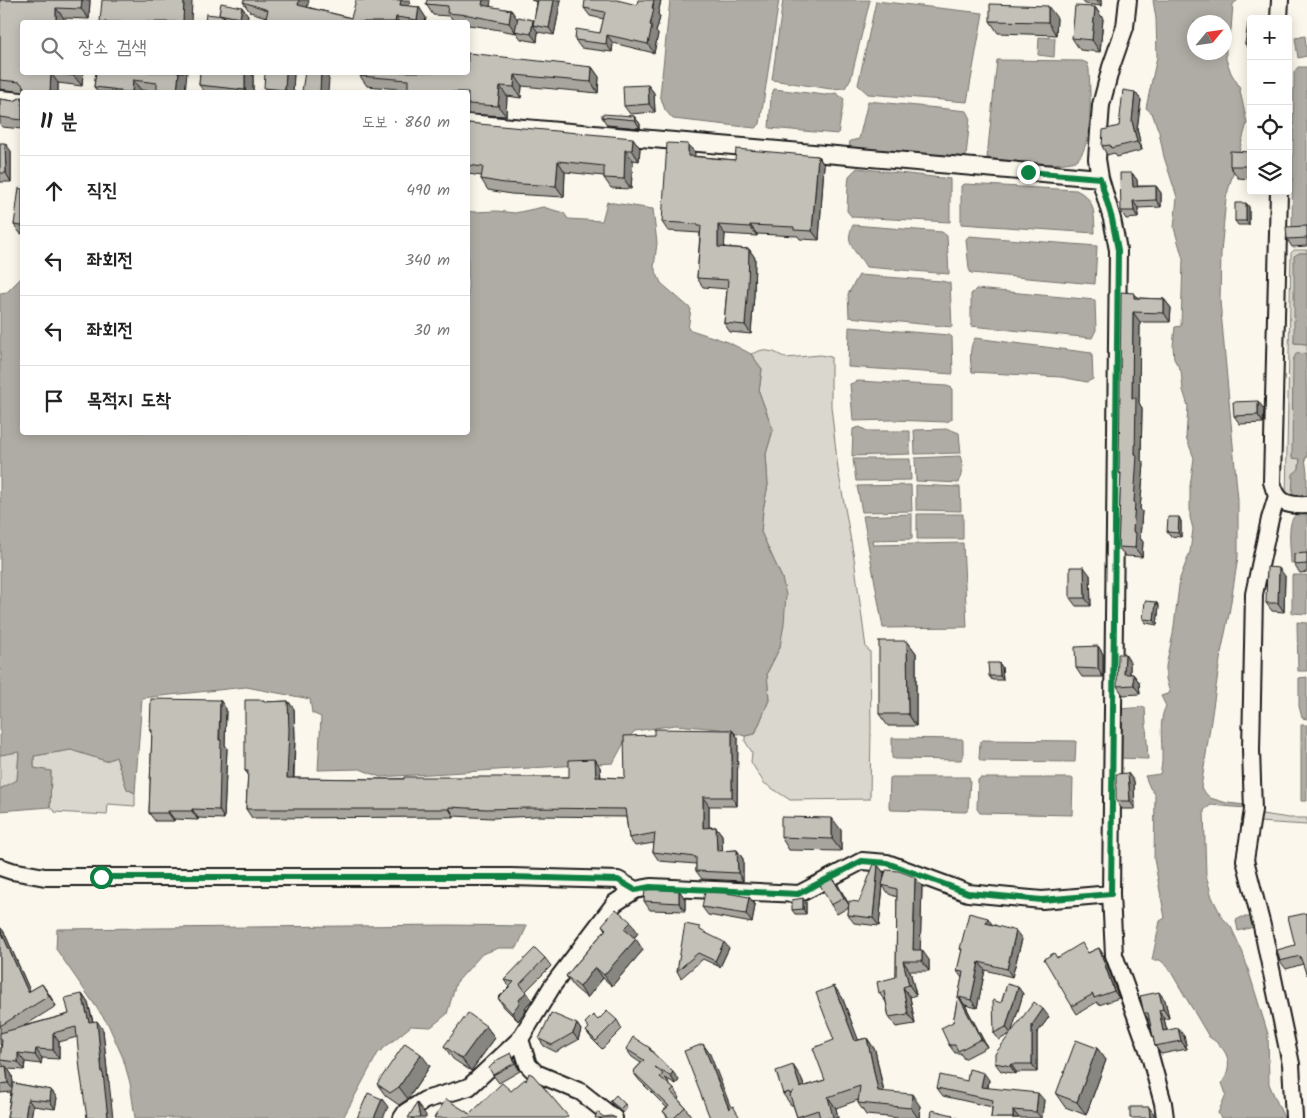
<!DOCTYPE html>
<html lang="ko">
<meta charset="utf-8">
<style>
:root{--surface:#fff;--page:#f2f2f2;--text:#222;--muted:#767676;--line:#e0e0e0}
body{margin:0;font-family:Kalam,"Poor Story",sans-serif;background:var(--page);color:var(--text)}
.controls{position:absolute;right:15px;top:15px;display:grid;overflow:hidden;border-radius:5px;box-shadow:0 2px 12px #0003}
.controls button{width:45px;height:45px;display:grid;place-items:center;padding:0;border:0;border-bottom:1px solid var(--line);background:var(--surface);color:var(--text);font:25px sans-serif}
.compass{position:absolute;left:1187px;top:15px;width:45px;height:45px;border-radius:50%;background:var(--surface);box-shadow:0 2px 12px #0003;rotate:61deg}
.stop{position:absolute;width:15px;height:15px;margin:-11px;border:4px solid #0b8043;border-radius:50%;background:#fff}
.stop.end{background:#0b8043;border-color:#fff;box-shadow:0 1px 5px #0008}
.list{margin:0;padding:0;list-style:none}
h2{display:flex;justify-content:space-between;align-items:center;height:65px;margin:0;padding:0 20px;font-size:21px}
h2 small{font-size:16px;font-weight:400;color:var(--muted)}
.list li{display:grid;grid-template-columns:32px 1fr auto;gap:15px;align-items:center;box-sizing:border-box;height:70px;padding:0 20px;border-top:1px solid var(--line)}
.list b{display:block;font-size:19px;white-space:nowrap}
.list em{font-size:16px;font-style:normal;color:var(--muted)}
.icon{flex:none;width:28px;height:28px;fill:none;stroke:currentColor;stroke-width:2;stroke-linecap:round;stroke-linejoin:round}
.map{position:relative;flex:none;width:1307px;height:1118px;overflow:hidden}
.search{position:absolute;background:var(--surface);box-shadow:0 2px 12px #0003;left:20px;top:20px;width:450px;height:55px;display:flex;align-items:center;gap:12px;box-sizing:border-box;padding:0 18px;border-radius:5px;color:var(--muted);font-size:19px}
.panel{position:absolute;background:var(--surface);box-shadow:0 2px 12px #0003;left:20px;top:90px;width:450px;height:345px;border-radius:5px}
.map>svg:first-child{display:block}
.green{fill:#dad7ce;stroke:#7b7a75}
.water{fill:#afaca5;stroke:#74726e;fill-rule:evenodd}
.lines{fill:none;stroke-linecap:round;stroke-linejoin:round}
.minor-casing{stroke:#1c1c1c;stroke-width:20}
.minor{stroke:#fbf7ec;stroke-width:16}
.wall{fill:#a8a59e;stroke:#1c1c1c}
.shaded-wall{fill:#888681;stroke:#1c1c1c}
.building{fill:#c3c0b8;stroke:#1c1c1c}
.route{stroke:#0b8043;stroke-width:6}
</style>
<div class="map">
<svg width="1307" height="1118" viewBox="0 0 1307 1118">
<rect width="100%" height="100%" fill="#fbf7ec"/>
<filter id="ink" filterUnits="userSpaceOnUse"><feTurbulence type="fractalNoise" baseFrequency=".02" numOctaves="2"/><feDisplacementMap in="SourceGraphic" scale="10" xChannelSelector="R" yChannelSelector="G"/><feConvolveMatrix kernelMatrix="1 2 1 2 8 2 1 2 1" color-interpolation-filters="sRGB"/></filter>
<g filter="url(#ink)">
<path class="green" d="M 1294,250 L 1307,250 L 1307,253 L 1299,253 L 1294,343 L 1307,344 L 1307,353 L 1292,458 L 1300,458 L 1299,469 L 1292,499 L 1286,498 L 1291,253 Z
M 762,350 L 774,352 L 786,358 L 820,355 L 831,357 L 831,406 L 838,469 L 854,558 L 866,648 L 870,651 L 871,726 L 870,799 L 790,800 L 764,783 L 751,762 L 752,752 L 745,741 L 745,736 L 755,734 L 769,700 L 767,673 L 780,647 L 782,578 L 761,532 L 763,510 L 768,485 L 766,454 L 773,430 L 759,392 L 762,369 L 751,354 Z
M 71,750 L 106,761 L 116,757 L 127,789 L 135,793 L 135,806 L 108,804 L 107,815 L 55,812 L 50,807 L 51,771 L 34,768 L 34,756 Z
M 19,751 L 17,781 L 0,789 L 0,755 Z
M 1262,814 L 1289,818 L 1307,818 L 1307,825 L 1259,822 Z"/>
<path class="water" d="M 670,0 L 779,0 L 760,124 L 755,128 L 673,119 L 665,110 L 660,95 Z
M 783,0 L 870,0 L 851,78 L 845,88 L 831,89 L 772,80 Z
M 1153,0 L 1238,0 L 1233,4 L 1231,30 L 1226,40 L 1226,59 L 1231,73 L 1239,86 L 1247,123 L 1226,198 L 1221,253 L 1220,301 L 1238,500 L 1238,557 L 1229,614 L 1221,653 L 1201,788 L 1210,798 L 1227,803 L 1246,805 L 1245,808 L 1211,805 L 1204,810 L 1206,875 L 1212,897 L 1222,917 L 1231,927 L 1243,953 L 1268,1034 L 1269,1084 L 1284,1118 L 1221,1118 L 1218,1113 L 1226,1094 L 1222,1083 C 1235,1064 1227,1048 1209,1037 L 1168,967 L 1160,960 L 1152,960 L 1160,921 L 1165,918 L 1154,859 L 1155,794 L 1150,788 L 1145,776 L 1160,774 C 1166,753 1156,724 1166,706 L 1161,696 L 1170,693 L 1166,679 L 1166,666 L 1173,634 L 1180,578 L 1190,552 L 1193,529 L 1190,517 L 1190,486 L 1194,458 L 1186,437 L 1188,406 L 1183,390 L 1181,371 L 1174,359 L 1173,346 L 1175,327 L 1181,326 L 1183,259 L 1174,228 L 1177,197 L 1164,157 L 1159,132 L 1152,113 L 1146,108 L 1157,57 L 1156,19 ZM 1194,22 L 1224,22 L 1224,52 L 1194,52 Z
M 876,1 L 983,13 L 967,102 L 868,94 L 858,85 Z
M 1305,36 L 1307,56 L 1298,58 L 1295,38 Z
M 1039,37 L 1055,38 L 1054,57 L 1038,55 Z
M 997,60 L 1082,61 L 1087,63 L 1089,69 C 1090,91 1094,142 1078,159 C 1068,169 1003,160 987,158 Z
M 1298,67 L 1307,67 L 1307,228 L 1294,229 L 1292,227 L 1294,72 Z
M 774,89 L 825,95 L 836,93 L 844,99 L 838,134 L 769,128 L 771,97 Z
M 868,101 L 967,111 L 970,117 L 966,157 L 849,149 L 850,141 L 859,139 Z
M 857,168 L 950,179 L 950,222 L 852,217 L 847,211 L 848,186 L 849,176 Z
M 965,184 L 1076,190 C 1096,199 1094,214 1095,233 L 961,224 L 961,186 Z
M 607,202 L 653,209 L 657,243 L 654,267 L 661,283 L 691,309 L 688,329 L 728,342 L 751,354 L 762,369 L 759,392 L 773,430 L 766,454 L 768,485 L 763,510 L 761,532 L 782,578 L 786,595 L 784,624 L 780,647 L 767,673 L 769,700 L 755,734 L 745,736 L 719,729 L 675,725 L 635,731 L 625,741 L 613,763 L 380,777 L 360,769 L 318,770 L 321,717 L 312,713 L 310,699 L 246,687 L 142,698 L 135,793 L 127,789 L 116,757 L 106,761 L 71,750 L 34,756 L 34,768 L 51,771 L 50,807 L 0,811 L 0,789 L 17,780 L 19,752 L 0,755 L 0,293 L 7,292 L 22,277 L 22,432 L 468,432 L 468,211 L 474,212 L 497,211 L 515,213 L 543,207 L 564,213 L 568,219 L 602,221 Z
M 853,225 L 942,232 L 947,236 L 949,274 L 866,267 C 857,251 843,245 853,225 Z
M 969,236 L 1097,246 L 1095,284 L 971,273 L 969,269 L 966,239 Z
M 1299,253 L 1307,253 L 1307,344 L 1294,343 L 1294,256 Z
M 859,275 L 941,281 L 950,283 L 952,327 L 849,317 L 848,294 Z
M 976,289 L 1095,300 L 1096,330 L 1092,338 L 971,326 L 971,294 Z
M 849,327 L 949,335 L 952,337 L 953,374 L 848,367 Z
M 975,338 L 1092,353 L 1093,379 L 1087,382 L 1061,377 L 972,372 C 970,362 969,346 975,338 Z
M 1306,353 L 1307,458 L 1305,458 L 1307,472 L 1307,499 L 1292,499 L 1293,474 L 1299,469 L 1300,459 L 1292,458 L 1293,360 L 1296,354 Z
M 858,381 L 947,386 L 952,388 L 952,419 L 947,422 L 892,420 L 853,421 L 850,384 Z
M 860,427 L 867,431 L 910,431 L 910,454 L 852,456 L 853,429 Z
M 949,429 L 959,433 L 961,453 L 915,454 L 914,430 Z
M 960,456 L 963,466 L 959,483 L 916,481 L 915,458 Z
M 853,459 L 910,459 L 911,480 L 856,481 Z
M 911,485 L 912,511 L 862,512 L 857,486 Z
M 916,485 L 960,487 L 961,511 L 916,510 Z
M 1307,512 L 1307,564 L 1291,563 C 1291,552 1287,528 1293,518 C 1296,513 1301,513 1307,512 Z
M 912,514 L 912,539 L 872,540 L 873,545 L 963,543 L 967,627 L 883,628 L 863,516 Z
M 917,514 L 963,514 L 963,539 L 917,539 Z
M 1292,575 L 1307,575 L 1307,614 L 1292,613 Z
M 1297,622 L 1307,623 L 1307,671 L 1298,671 Z
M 1307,677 L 1307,719 L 1302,718 L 1299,706 L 1299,678 Z
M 1145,707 L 1148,759 L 1117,758 L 1118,744 L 1121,740 L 1119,734 L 1121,728 L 1117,722 L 1120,709 Z
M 1301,725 L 1307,725 L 1307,801 L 1301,801 Z
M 892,738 L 962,739 L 963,741 L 963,757 L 961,760 L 894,759 L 892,758 Z
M 983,740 L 1076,741 L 1075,762 L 982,761 L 979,759 L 980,742 Z
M 892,777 L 969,777 L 970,780 L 968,810 L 966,812 L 891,810 L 889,807 L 890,778 Z
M 980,778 L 1071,778 L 1073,779 L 1072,815 L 980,813 L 977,809 L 978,780 Z
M 1242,917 L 1251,917 L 1254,927 L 1238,931 L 1236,920 Z
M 448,925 L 527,926 L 517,948 L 499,948 L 482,954 L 456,983 L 447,1014 L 431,1027 L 411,1026 L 378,1053 L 343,1118 L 135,1118 L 130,1083 L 123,1058 L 108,1024 L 56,949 L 57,929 Z"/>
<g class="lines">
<g class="minor-casing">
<path id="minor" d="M 1279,19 L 1280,0
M 0,99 L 22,101
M 468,123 L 1100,178 L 1097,159 L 1101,105 L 1111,67 L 1125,27 L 1128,0
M 1100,178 L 1112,219 L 1118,250 L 1111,894 L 1114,955 L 1149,1052 L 1163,1103 L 1165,1118
M 1279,191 L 1272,482 C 1277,503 1287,506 1307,505
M 1277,496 L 1270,519 L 1254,594 L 1251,750 L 1253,810 L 1245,860 L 1262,926 L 1291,1064 L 1294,1118
M 0,867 L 12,871 L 45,877 L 511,877 L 618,880 L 635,890
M 520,1039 L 528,1065 L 536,1073 L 581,1092 L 614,1118
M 402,1118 L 406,1112 L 425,1100 L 469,1087 L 520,1039 L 553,985 L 615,903 L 635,890 L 651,887 L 799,894 L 862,861 L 887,863 L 968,893 L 1042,900 L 1111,894"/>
</g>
<use href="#minor" class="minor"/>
</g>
<path class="wall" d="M 0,0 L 90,0 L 89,19 L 64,18 L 22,22 L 83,72 L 82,86 L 58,83 L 58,92 L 24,92 L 0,89 Z
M 531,0 L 561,0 L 554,35 L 538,32 L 537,42 L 521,39 L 516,32 L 516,33 L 477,26 L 468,25 L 468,22 L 454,22 L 450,16 L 433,15 L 426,4 L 490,7 L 511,10 L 517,19 L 534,21 L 537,2 Z
M 661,0 L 658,14 L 660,17 L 656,32 L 658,34 L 654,53 L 613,43 L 612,52 L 581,48 L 575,40 L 600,33 L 604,19 L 590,16 L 584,8 L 637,5 Z
M 1082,0 L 1101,0 L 1101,6 L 1085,4 Z
M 243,2 L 307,7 L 351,18 L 409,6 L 419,7 L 426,18 L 425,22 L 265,22 L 266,17 L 250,12 Z
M 1095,7 L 1103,19 L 1100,52 L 1080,50 L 1072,38 Z
M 219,14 L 248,15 L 246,22 L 223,22 Z
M 1057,18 L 1056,35 L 998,33 L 990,21 Z
M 1251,23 L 1251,52 L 1245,44 Z
M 592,67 L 599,77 L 598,93 L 522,86 L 521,98 L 507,96 L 506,116 L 468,114 L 468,92 L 408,90 L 367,86 L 360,76 Z
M 96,72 L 187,72 L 157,92 L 141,90 L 140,92 L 98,92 L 94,87 Z
M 200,72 L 252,72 L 253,74 L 253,92 L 205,92 L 199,85 Z
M 294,72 L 293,92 L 267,92 L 264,88 Z
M 648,85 L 654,93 L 655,112 L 630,114 L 624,106 Z
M 1135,92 L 1141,100 L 1137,129 L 1142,150 L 1117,157 L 1114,153 L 1107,155 L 1102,146 L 1119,126 Z
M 22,97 L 22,129 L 2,127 L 0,124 L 0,99 L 14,101 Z
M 634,116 L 640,124 L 640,128 L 607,125 L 602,117 Z
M 468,123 L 640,148 L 639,161 L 633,160 L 631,189 L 611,188 L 604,178 L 604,176 L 565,172 L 564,197 L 511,194 L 488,190 L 481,179 L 482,176 L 468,174 Z
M 0,143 L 11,151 L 11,182 L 0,182 Z
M 688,144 L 695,153 L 694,156 L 735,160 L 818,156 L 824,165 L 819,240 L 800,239 L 798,236 L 757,234 L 757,236 L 725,234 L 724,247 L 749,249 L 755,258 L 754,295 L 751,334 L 730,332 L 724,323 L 727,289 L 703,287 L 697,278 L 700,233 L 668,231 L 662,222 Z
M 1251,152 L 1251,179 L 1238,178 L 1230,166 Z
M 1132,173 L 1137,180 L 1137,186 L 1156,186 L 1161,193 L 1161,207 L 1138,208 L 1138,218 L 1126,219 L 1121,211 Z
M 22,189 L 22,234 L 20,233 L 14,225 Z
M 1246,203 L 1249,207 L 1249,225 L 1238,225 L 1235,221 Z
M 1307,226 L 1307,246 L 1292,247 L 1287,239 Z
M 1134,293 L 1138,298 L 1164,299 L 1171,308 L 1170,322 L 1140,322 L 1139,403 L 1142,408 L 1141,460 L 1144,464 L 1140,509 L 1142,511 L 1140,538 L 1143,542 L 1142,557 L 1125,556 L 1118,547 L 1121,475 L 1119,473 Z
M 1264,409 L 1263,423 L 1240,424 L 1234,416 Z
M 1181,521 L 1181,537 L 1170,536 L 1167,532 Z
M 1307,553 L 1307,572 L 1300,573 L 1294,565 Z
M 1090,575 L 1091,606 L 1076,606 L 1070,598 Z
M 1285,576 L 1284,612 L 1272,611 L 1266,603 Z
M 1156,602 L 1159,606 L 1157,625 L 1146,623 L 1143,619 Z
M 907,641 L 916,653 L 916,726 L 888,726 L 879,714 Z
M 1098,646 L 1103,654 L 1103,677 L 1082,677 L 1076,668 Z
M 1130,662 L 1130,674 L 1133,674 L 1139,682 L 1140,694 L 1123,695 L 1117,686 Z
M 999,663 L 1002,667 L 1003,680 L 992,680 L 989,676 Z
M 220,700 L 226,709 L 225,745 L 227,748 L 224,819 L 198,818 L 198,820 L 174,819 L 174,821 L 155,821 L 149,813 L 152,733 L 150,730 Z
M 264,700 L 265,702 L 288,701 L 294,709 L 295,738 L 294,778 L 377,779 L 569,777 L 600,767 L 601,777 L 625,778 L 654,735 L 732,730 L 738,738 L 737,806 L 709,806 L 709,827 L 716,827 L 722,835 L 722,851 L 737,850 L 743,859 L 743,881 L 702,879 L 696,871 L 696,864 L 659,861 L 653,852 L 654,843 L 635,846 L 629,838 L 626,817 L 536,816 L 492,818 L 454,816 L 454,817 L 252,818 L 246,809 L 248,774 L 245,771 Z
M 1134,781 L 1135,809 L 1122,809 L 1116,801 Z
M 841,830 L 841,851 L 789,850 L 781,837 Z
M 884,873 L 883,880 L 922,886 L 920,950 L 929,960 L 929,971 L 910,971 L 916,995 L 910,997 L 915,1024 L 896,1027 L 889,1017 L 886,1002 L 879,993 L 896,977 L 897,897 L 889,894 L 883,886 L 879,926 L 854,923 L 848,915 L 849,907 L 837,914 L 831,905 L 838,885 L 849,905 L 859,902 Z
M 679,890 L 685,899 L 685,911 L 650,910 L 644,901 Z
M 749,897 L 755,905 L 752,923 L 708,915 L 702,907 Z
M 806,902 L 806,914 L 795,914 L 792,910 Z
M 1307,913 L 1307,975 L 1303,964 L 1286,969 L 1280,961 L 1295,945 Z
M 993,924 L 1022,939 L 1012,977 L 985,970 L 977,1008 L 965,1005 L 987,1047 L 964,1059 L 960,1053 L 955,1053 L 949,1045 L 953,1022 L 962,978 L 957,971 L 962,951 L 960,949 Z
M 602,925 L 638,933 L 634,938 L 643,950 L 612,986 L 603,978 L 587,998 L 574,987 L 566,976 L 605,930 Z
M 0,927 L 4,932 L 30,991 L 42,984 L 56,1006 L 24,1026 L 69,1014 L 82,994 L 88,1003 L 93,1021 L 103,1030 L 108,1080 L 109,1082 L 77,1037 L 59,1042 L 59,1059 L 42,1058 L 41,1064 L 25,1062 L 24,1070 L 8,1069 L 12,1075 L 13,1083 L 51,1090 L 57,1098 L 55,1109 L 33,1106 L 31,1118 L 7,1118 L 11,1092 L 0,1093 L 0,1067 L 4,1067 L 0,1060 L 1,1046 L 0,1045 Z
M 704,932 L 729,948 L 720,967 L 703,959 L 681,978 L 677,971 Z
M 1099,948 L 1104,956 L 1119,998 L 1099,1005 L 1097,1002 L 1077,1014 L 1072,1006 L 1057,957 L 1088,953 Z
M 545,958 L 551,966 L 526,991 L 532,1000 L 525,1008 L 526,1010 L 518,1021 L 504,1007 L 498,998 L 509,987 L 504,980 Z
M 1018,987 L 1023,994 L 1011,1033 L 1049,1017 L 1037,1033 L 1037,1072 L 1016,1072 L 1016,1074 L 1001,1071 L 995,1063 L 1010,1034 L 999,1040 L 994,1033 L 1001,1003 Z
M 842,997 L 858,1040 L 867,1038 L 875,1050 L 884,1092 L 920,1106 L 919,1118 L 899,1118 L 866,1115 L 858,1103 L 858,1100 L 836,1108 L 838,1118 L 798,1118 L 797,1117 L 793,1105 L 791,1105 L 783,1094 L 801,1077 L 804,1086 L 825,1080 L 834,1040 Z
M 1165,1000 L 1169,1018 L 1164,1019 L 1167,1030 L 1184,1036 L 1187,1049 L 1161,1054 L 1155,1046 L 1150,1022 L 1144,1013 Z
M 598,1020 L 617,1020 L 622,1029 L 602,1049 L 592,1039 L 586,1031 Z
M 577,1024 L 581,1030 L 578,1040 L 556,1052 L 544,1046 L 539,1039 Z
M 486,1026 L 495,1038 L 471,1071 L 453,1059 L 444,1046 Z
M 650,1048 L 654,1054 L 679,1080 L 676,1084 L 665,1078 L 669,1082 L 668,1084 L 674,1089 L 679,1098 L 678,1099 L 685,1107 L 691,1116 L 688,1118 L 668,1118 L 663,1111 L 667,1108 L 639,1080 L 633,1072 L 641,1063 L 632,1057 L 626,1049 Z
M 1097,1048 L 1106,1060 L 1086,1115 L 1065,1107 L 1056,1094 Z
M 516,1061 L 520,1071 L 499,1083 L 493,1075 Z
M 430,1066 L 408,1099 L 399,1105 L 386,1096 L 377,1084 Z
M 989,1080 L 988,1088 L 1044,1100 L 1042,1118 L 991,1118 L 992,1107 L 943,1096 L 937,1088 L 967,1081 Z
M 610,1101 L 625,1104 L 627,1108 L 623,1113 L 613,1105 Z"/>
<path class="shaded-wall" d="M 82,0 L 90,0 L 89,19 L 81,9 Z
M 184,0 L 191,0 L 192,2 L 191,22 L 183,22 Z
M 299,0 L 309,0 L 305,16 L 298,5 Z
M 401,0 L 410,0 L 408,15 L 400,5 Z
M 483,0 L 491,0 L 489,16 L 482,5 Z
M 554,0 L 561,0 L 554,35 L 549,28 Z
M 654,0 L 661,0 L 658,14 L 660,17 L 656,32 L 658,34 L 654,53 L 648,44 Z
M 1096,0 L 1101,0 L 1101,6 Z
M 1048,6 L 1057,18 L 1056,35 L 1048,22 Z
M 242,7 L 248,15 L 246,22 L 243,22 L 240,18 Z
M 419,7 L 426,18 L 425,22 L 419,22 L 417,20 Z
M 1095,7 L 1103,19 L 1100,52 L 1092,40 Z
M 56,8 L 64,18 L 63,22 L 56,22 Z
M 511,10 L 518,20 L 515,31 L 516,33 L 509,23 Z
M 224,16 L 229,22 L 223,22 Z
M 396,17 L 399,22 L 395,22 Z
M 533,20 L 538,26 L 533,25 L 538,32 L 537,42 L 531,34 Z
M 607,35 L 613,43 L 612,52 L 606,44 Z
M 592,67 L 599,77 L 598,93 L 591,82 Z
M 75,72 L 83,72 L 82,86 L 74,76 Z
M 179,72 L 187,72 L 185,92 L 177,92 Z
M 245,72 L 252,72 L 253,74 L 253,92 L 247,92 L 245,90 Z
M 286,72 L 294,72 L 293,92 L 287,92 L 285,90 Z
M 321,72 L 326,72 L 326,74 L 329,79 L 328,92 L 320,92 Z
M 51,73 L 58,83 L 58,92 L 50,92 Z
M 515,75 L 522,86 L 521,98 L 514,87 Z
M 133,80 L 141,90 L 140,92 L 132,92 Z
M 648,85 L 654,93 L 655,112 L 649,104 Z
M 500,86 L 507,96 L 506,116 L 498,106 Z
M 1135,92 L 1141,100 L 1137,129 L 1142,150 L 1137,142 L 1132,121 Z
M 634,116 L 640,124 L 640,128 L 635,120 Z
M 633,138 L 640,148 L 639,161 L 632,150 Z
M 5,143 L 11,151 L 11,182 L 6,173 Z
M 688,144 L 695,153 L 694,164 L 688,156 Z
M 625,150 L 633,160 L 631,189 L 624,179 Z
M 818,156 L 824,165 L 819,240 L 812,231 Z
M 558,161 L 565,172 L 564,197 L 556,186 Z
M 1132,173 L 1137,180 L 1138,194 L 1133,187 Z
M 1156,186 L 1161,193 L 1161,207 L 1156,200 Z
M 1133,201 L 1138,208 L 1138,218 L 1134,211 Z
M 1246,203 L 1249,207 L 1249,225 L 1246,221 Z
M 718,225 L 725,234 L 724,256 L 718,247 Z
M 750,225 L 757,234 L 757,236 L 750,227 Z
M 749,249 L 755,258 L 754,295 L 751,334 L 745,325 Z
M 1134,293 L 1141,302 L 1134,298 Z
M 1164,299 L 1171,308 L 1170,322 L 1164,313 Z
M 1133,312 L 1140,322 L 1139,403 L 1142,408 L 1141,460 L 1144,464 L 1140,509 L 1142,511 L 1140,538 L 1143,542 L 1142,557 L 1135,548 L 1133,532 L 1135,454 L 1132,398 Z
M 1258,401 L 1264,409 L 1263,423 L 1258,415 Z
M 1179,517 L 1181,521 L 1181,537 L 1178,533 Z
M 1084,567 L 1090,575 L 1091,606 L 1085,598 Z
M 1279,568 L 1285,576 L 1284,612 L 1278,603 Z
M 1156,602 L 1159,606 L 1157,625 L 1154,620 Z
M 907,641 L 916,653 L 916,726 L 908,714 Z
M 1098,646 L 1103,654 L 1103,677 L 1098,669 Z
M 1125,654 L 1130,662 L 1130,683 L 1124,674 Z
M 999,663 L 1002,667 L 1003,680 L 1000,676 Z
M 1133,674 L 1139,682 L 1140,694 L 1134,685 Z
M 220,700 L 226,709 L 225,745 L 227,748 L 224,819 L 219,810 Z
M 288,701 L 294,709 L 295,738 L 293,786 L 287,778 Z
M 732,730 L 738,738 L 737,806 L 732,797 Z
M 595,759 L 600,767 L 601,785 L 596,777 Z
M 1128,773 L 1134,781 L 1135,809 L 1130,801 Z
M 703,797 L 709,806 L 709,836 L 703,828 Z
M 449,807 L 454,816 L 454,817 L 449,809 Z
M 192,809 L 198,818 L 198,820 L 192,811 Z
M 168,811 L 174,819 L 174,821 L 168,813 Z
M 832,818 L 841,830 L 841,851 L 832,839 Z
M 716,827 L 722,835 L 723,860 L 717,851 Z
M 737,850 L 743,859 L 743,881 L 738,873 Z
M 878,865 L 884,873 L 879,926 L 873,918 Z
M 832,877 L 838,885 L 850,906 L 844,898 Z
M 915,877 L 922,886 L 920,960 L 913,950 Z
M 679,890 L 685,899 L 685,911 L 679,903 Z
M 749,897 L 755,905 L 752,923 L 746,914 Z
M 803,898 L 806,902 L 806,914 L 803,909 Z
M 988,918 L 993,926 L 986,923 Z
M 631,922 L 638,933 L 632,940 L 624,929 Z
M 0,927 L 4,932 L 35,1002 L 28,992 L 0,929 Z
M 1016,931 L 1022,939 L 1012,977 L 1007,969 Z
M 636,939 L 643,950 L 612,986 L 604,975 Z
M 724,942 L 729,948 L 720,967 L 715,961 Z
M 1099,948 L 1104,956 L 1119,998 L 1114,991 Z
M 922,950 L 929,960 L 929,971 L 922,961 Z
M 903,961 L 910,971 L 916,995 L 909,985 Z
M 979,962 L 985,970 L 977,1008 L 971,1000 Z
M 595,967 L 603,978 L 587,998 L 580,987 Z
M 42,984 L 49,994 L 56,1006 L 49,996 Z
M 834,986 L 842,997 L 863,1052 L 855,1041 Z
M 903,987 L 910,997 L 915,1024 L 908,1014 Z
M 1018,987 L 1023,994 L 1011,1034 L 1006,1027 Z
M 526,992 L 532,1000 L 525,1008 L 526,1010 L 518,1021 L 512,1013 L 519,1000 Z
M 1159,992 L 1165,1000 L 1169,1018 L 1163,1009 Z
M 82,994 L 88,1003 L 95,1031 L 89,1022 Z
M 959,997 L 965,1005 L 987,1047 L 981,1039 Z
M 1043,1009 L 1049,1017 L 1037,1033 L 1037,1072 L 1032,1064 L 1032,1025 Z
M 1159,1010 L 1164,1019 L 1169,1039 L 1163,1031 Z
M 97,1021 L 103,1030 L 108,1080 L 109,1082 L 113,1118 L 108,1118 L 102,1073 Z
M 577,1024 L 581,1030 L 578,1040 L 573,1033 Z
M 486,1026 L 495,1038 L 471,1071 L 462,1059 Z
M 1178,1028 L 1184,1036 L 1187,1049 L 1181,1041 Z
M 53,1033 L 59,1042 L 59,1059 L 53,1050 Z
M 867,1038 L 875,1050 L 886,1103 L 878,1091 Z
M 703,1044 L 710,1054 L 735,1118 L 729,1109 Z
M 1097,1048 L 1106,1060 L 1086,1115 L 1077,1102 Z
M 36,1049 L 42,1058 L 41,1064 L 35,1055 Z
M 18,1053 L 25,1062 L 24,1070 L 18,1062 Z
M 511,1053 L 516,1061 L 520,1071 L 515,1063 Z
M 421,1054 L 430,1066 L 408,1099 L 399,1087 Z
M 1011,1064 L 1016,1072 L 1016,1074 L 1010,1066 Z
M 793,1065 L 801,1077 L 808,1099 L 800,1087 Z
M 6,1066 L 12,1075 L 14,1091 L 8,1083 Z
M 673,1072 L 679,1080 L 676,1084 L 670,1076 Z
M 984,1073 L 989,1080 L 986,1095 L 981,1087 Z
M 51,1090 L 57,1098 L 55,1109 L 50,1101 Z
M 1038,1093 L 1044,1100 L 1042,1118 L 1041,1118 L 1036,1112 Z
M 912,1094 L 920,1106 L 919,1118 L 918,1118 L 911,1108 Z
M 828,1097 L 836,1108 L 838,1118 L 832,1118 Z
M 28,1099 L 33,1106 L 31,1118 L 25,1118 Z
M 382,1099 L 388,1107 L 383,1118 L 374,1118 Z
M 417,1103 L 426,1115 L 426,1118 L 420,1118 Z
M 1149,1107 L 1154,1114 L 1154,1118 L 1150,1118 Z
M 1013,1110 L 1019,1118 L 1013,1118 Z"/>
<path class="building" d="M 0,0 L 82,0 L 81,9 L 56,8 L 56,22 L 22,22 L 22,72 L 75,72 L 74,76 L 51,73 L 50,92 L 24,92 L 24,87 L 20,82 L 0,80 Z
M 102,0 L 184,0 L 183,22 L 100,22 Z
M 244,0 L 299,0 L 298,5 L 351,18 L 356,0 L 401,0 L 400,5 L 419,7 L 417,20 L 396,17 L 395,22 L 265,22 L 268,10 L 243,2 Z
M 427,0 L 483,0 L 482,5 L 511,10 L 509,23 L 469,15 L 447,13 L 448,6 L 426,4 Z
M 538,0 L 554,0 L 549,28 L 533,25 Z
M 585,0 L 617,0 L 637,5 L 638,0 L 654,0 L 652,8 L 654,9 L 650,25 L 652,26 L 648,44 L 607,35 L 606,44 L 575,40 L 576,29 L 600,33 L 605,12 L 584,8 Z
M 221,3 L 242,7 L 240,18 L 219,14 Z
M 990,4 L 1048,6 L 1048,22 L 990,21 Z
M 1075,6 L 1095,7 L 1092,40 L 1072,38 Z
M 206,14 L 224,16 L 223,22 L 205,22 Z
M 518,17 L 533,20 L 531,34 L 515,31 Z
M 1248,23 L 1251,23 L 1251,45 L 1245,44 Z
M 468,53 L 592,67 L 591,82 L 515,75 L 514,87 L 500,86 L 498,106 L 468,104 L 468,92 L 408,92 L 408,80 L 360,76 L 360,72 L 468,72 Z
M 96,72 L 179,72 L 177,92 L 157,92 L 157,83 L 133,80 L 132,92 L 120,92 L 120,90 L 94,87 Z
M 200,72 L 245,72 L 245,90 L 199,85 Z
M 265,72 L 286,72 L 285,90 L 264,88 Z
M 305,72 L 321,72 L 320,92 L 305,92 L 305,91 L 302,91 Z
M 648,85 L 649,104 L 624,106 L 623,86 Z
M 1123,90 L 1135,92 L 1132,121 L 1137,142 L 1111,148 L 1110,145 L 1102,146 L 1103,130 L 1119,126 Z
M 22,97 L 22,120 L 0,117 L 0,99 L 14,101 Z
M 602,114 L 634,116 L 635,120 L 602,117 Z
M 468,123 L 633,138 L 632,150 L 625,150 L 624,179 L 604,178 L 604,166 L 558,161 L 556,186 L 504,183 L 481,179 L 483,167 L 468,165 Z
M 0,143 L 5,143 L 6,173 L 0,173 Z
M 667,143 L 688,144 L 688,156 L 735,160 L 736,149 L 818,156 L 812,231 L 794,230 L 794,227 L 750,225 L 750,227 L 718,225 L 718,247 L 749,249 L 748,286 L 745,325 L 724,323 L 728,280 L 697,278 L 701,226 L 698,226 L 698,224 L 662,222 Z
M 1230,151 L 1251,152 L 1251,166 L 1230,166 Z
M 1120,173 L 1132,173 L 1133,187 L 1156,186 L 1156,200 L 1133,201 L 1134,211 L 1121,211 Z
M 19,188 L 22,189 L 22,226 L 14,225 Z
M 1235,203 L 1246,203 L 1246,221 L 1235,221 Z
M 1307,226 L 1307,238 L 1287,239 L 1286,227 Z
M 1121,292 L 1134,293 L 1134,298 L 1164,299 L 1164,313 L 1133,312 L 1132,398 L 1136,398 L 1135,454 L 1137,455 L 1134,502 L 1135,502 L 1133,532 L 1136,533 L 1135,548 L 1118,547 L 1121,473 L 1119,473 Z
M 1258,401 L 1258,415 L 1234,416 L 1233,402 Z
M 1168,517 L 1179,517 L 1178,533 L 1167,532 Z
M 1307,553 L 1307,564 L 1294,565 L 1294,554 Z
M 1070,567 L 1084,567 L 1085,598 L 1070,598 Z
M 1267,567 L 1279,568 L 1278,603 L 1266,603 Z
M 1145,601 L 1156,602 L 1154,620 L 1143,619 Z
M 879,641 L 907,641 L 908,714 L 879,714 Z
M 1098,646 L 1098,669 L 1076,668 L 1075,647 Z
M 1118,654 L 1125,654 L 1124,674 L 1133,674 L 1134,685 L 1117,686 Z
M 988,663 L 999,663 L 1000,676 L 989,676 Z
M 151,699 L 220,700 L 219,740 L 221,740 L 219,810 L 192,809 L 192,811 L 168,811 L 168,813 L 149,813 L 152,730 L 150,730 Z
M 245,700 L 264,700 L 264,702 L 288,701 L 289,730 L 287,778 L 377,779 L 404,779 L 404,777 L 569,777 L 569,760 L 595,759 L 596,777 L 625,778 L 624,736 L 654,735 L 654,729 L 732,730 L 732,797 L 703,797 L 703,828 L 716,827 L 717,851 L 737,850 L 738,873 L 696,871 L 696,857 L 653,852 L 655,833 L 629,838 L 625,809 L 530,808 L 486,809 L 449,807 L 449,809 L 246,809 L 248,771 L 245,771 Z
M 1128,773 L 1130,801 L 1116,801 L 1116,774 Z
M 781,817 L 832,818 L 832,839 L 781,837 Z
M 874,864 L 878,865 L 873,918 L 848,915 L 849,901 L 859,902 Z
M 886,870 L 899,871 L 915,877 L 913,950 L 922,950 L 922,961 L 903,961 L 909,985 L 903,987 L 908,1014 L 889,1017 L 884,991 L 879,993 L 877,982 L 896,977 L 897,889 L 882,885 Z
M 832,877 L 844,898 L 831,905 L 819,883 Z
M 645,889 L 679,890 L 679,903 L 644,901 Z
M 705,892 L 722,892 L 749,897 L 746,914 L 702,907 Z
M 803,898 L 803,909 L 792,910 L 792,900 Z
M 616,909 L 631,922 L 624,929 L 636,939 L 604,975 L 595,967 L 580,987 L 566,976 L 606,929 L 602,925 Z
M 969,913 L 988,918 L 986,923 L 1016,931 L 1007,969 L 979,962 L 971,1000 L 959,997 L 981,1039 L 958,1051 L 955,1045 L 949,1045 L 941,1028 L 953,1022 L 963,972 L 957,971 L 962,949 L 960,949 Z
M 1307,913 L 1307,973 L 1306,973 L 1300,956 L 1280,961 L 1277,950 L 1295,945 L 1288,917 Z
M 685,924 L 700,927 L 700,930 L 724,942 L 715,961 L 698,953 L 677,971 Z
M 0,929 L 28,992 L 42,984 L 49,996 L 0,1026 Z
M 1082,943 L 1088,953 L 1099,948 L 1114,991 L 1094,998 L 1093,994 L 1072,1006 L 1044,959 L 1054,953 L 1057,958 Z
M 535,948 L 545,958 L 520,984 L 526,992 L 519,1000 L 520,1002 L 512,1013 L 498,998 L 514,982 L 504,980 Z
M 1007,984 L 1018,987 L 1006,1027 L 994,1033 L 993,1000 L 1001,1003 Z
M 834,986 L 855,1041 L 867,1038 L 878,1091 L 912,1094 L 911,1108 L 858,1103 L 860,1086 L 828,1097 L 833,1117 L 832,1118 L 820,1118 L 818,1110 L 797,1117 L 790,1095 L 794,1091 L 790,1094 L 789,1092 L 783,1094 L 776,1071 L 793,1065 L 800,1087 L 799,1088 L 825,1080 L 813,1048 L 834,1040 L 816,993 Z
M 1159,992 L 1163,1009 L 1159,1010 L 1163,1031 L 1178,1028 L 1181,1041 L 1155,1046 L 1148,1013 L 1144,1013 L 1140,996 Z
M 82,994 L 89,1022 L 97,1021 L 102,1073 L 103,1073 L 108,1118 L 87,1118 L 80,1070 L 76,1027 L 53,1033 L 53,1050 L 36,1049 L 35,1055 L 18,1053 L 18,1062 L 0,1060 L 2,1040 L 0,1039 L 0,1033 L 69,1014 L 65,998 Z
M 1034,1002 L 1043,1009 L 1032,1025 L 1032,1064 L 1011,1064 L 1010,1066 L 995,1063 L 995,1054 Z
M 607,1011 L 617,1020 L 596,1041 L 586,1031 L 589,1028 L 585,1023 L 593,1015 L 598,1020 Z
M 468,1013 L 486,1026 L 462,1059 L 444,1046 Z
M 551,1013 L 577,1024 L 573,1033 L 552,1045 L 539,1039 Z
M 633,1037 L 650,1048 L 649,1049 L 673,1072 L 670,1076 L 655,1067 L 663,1074 L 660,1077 L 674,1089 L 671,1092 L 685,1107 L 674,1118 L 669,1118 L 663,1111 L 669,1106 L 633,1072 L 644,1060 L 626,1049 Z
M 1076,1040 L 1097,1048 L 1077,1102 L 1056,1094 Z
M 405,1043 L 421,1054 L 399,1087 L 390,1093 L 377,1084 Z
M 703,1044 L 729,1109 L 733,1106 L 740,1118 L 710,1118 L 684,1051 Z
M 511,1053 L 515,1063 L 493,1075 L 489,1068 L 497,1060 Z
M 6,1066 L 8,1083 L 0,1084 L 0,1067 Z
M 969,1069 L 984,1073 L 981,1087 L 1038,1093 L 1036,1112 L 1013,1110 L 1013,1118 L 991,1118 L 993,1100 L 937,1088 L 940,1075 L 967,1081 Z
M 529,1073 L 533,1075 L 568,1116 L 565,1118 L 434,1118 L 446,1099 L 470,1114 L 502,1083 L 511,1091 L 525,1079 L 526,1081 Z
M 13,1083 L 51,1090 L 50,1101 L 28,1099 L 25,1118 L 7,1118 Z
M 368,1093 L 382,1099 L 374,1118 L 357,1118 Z
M 616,1095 L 625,1104 L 620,1109 L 610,1101 Z
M 417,1103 L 420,1118 L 408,1118 Z
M 1130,1107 L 1149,1107 L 1150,1118 L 1130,1118 Z
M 932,1110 L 953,1115 L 952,1117 L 958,1118 L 931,1118 Z
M 597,1112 L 604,1117 L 611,1116 L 616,1118 L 595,1118 Z"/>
</g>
<g class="lines" filter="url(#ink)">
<path class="route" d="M 101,877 L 511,877 L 618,880 L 635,890 L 650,887 L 798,894 L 862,861 L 887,863 L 968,893 L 1042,900 L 1111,894 L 1118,250 L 1112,219 L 1100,178 L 1028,172"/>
</g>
</svg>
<div class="controls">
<button>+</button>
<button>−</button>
<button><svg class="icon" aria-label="locate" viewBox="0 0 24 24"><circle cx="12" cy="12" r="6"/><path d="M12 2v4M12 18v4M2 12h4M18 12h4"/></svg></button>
<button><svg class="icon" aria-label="layers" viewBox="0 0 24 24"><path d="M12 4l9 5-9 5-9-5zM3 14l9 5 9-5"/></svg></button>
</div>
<svg class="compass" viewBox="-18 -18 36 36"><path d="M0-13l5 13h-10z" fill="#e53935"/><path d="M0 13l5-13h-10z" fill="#767676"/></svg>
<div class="stop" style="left:101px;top:877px"></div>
<div class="stop end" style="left:1028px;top:172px"></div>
<div class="search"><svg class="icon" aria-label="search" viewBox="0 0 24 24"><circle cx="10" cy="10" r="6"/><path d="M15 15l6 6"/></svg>장소 검색</div>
<section class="panel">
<h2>11 분<small>도보 · 860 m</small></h2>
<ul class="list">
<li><svg class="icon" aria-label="ahead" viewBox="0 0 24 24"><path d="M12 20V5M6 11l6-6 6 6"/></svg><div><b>직진</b></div><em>490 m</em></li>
<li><svg class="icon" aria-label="left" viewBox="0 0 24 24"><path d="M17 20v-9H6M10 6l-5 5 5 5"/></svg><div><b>좌회전</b></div><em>340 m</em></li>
<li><svg class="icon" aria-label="left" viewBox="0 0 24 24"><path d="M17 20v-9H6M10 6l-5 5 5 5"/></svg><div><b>좌회전</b></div><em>30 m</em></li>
<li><svg class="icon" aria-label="arrive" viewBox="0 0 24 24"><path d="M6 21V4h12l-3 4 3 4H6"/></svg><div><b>목적지 도착</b></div></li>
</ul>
</section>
</div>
